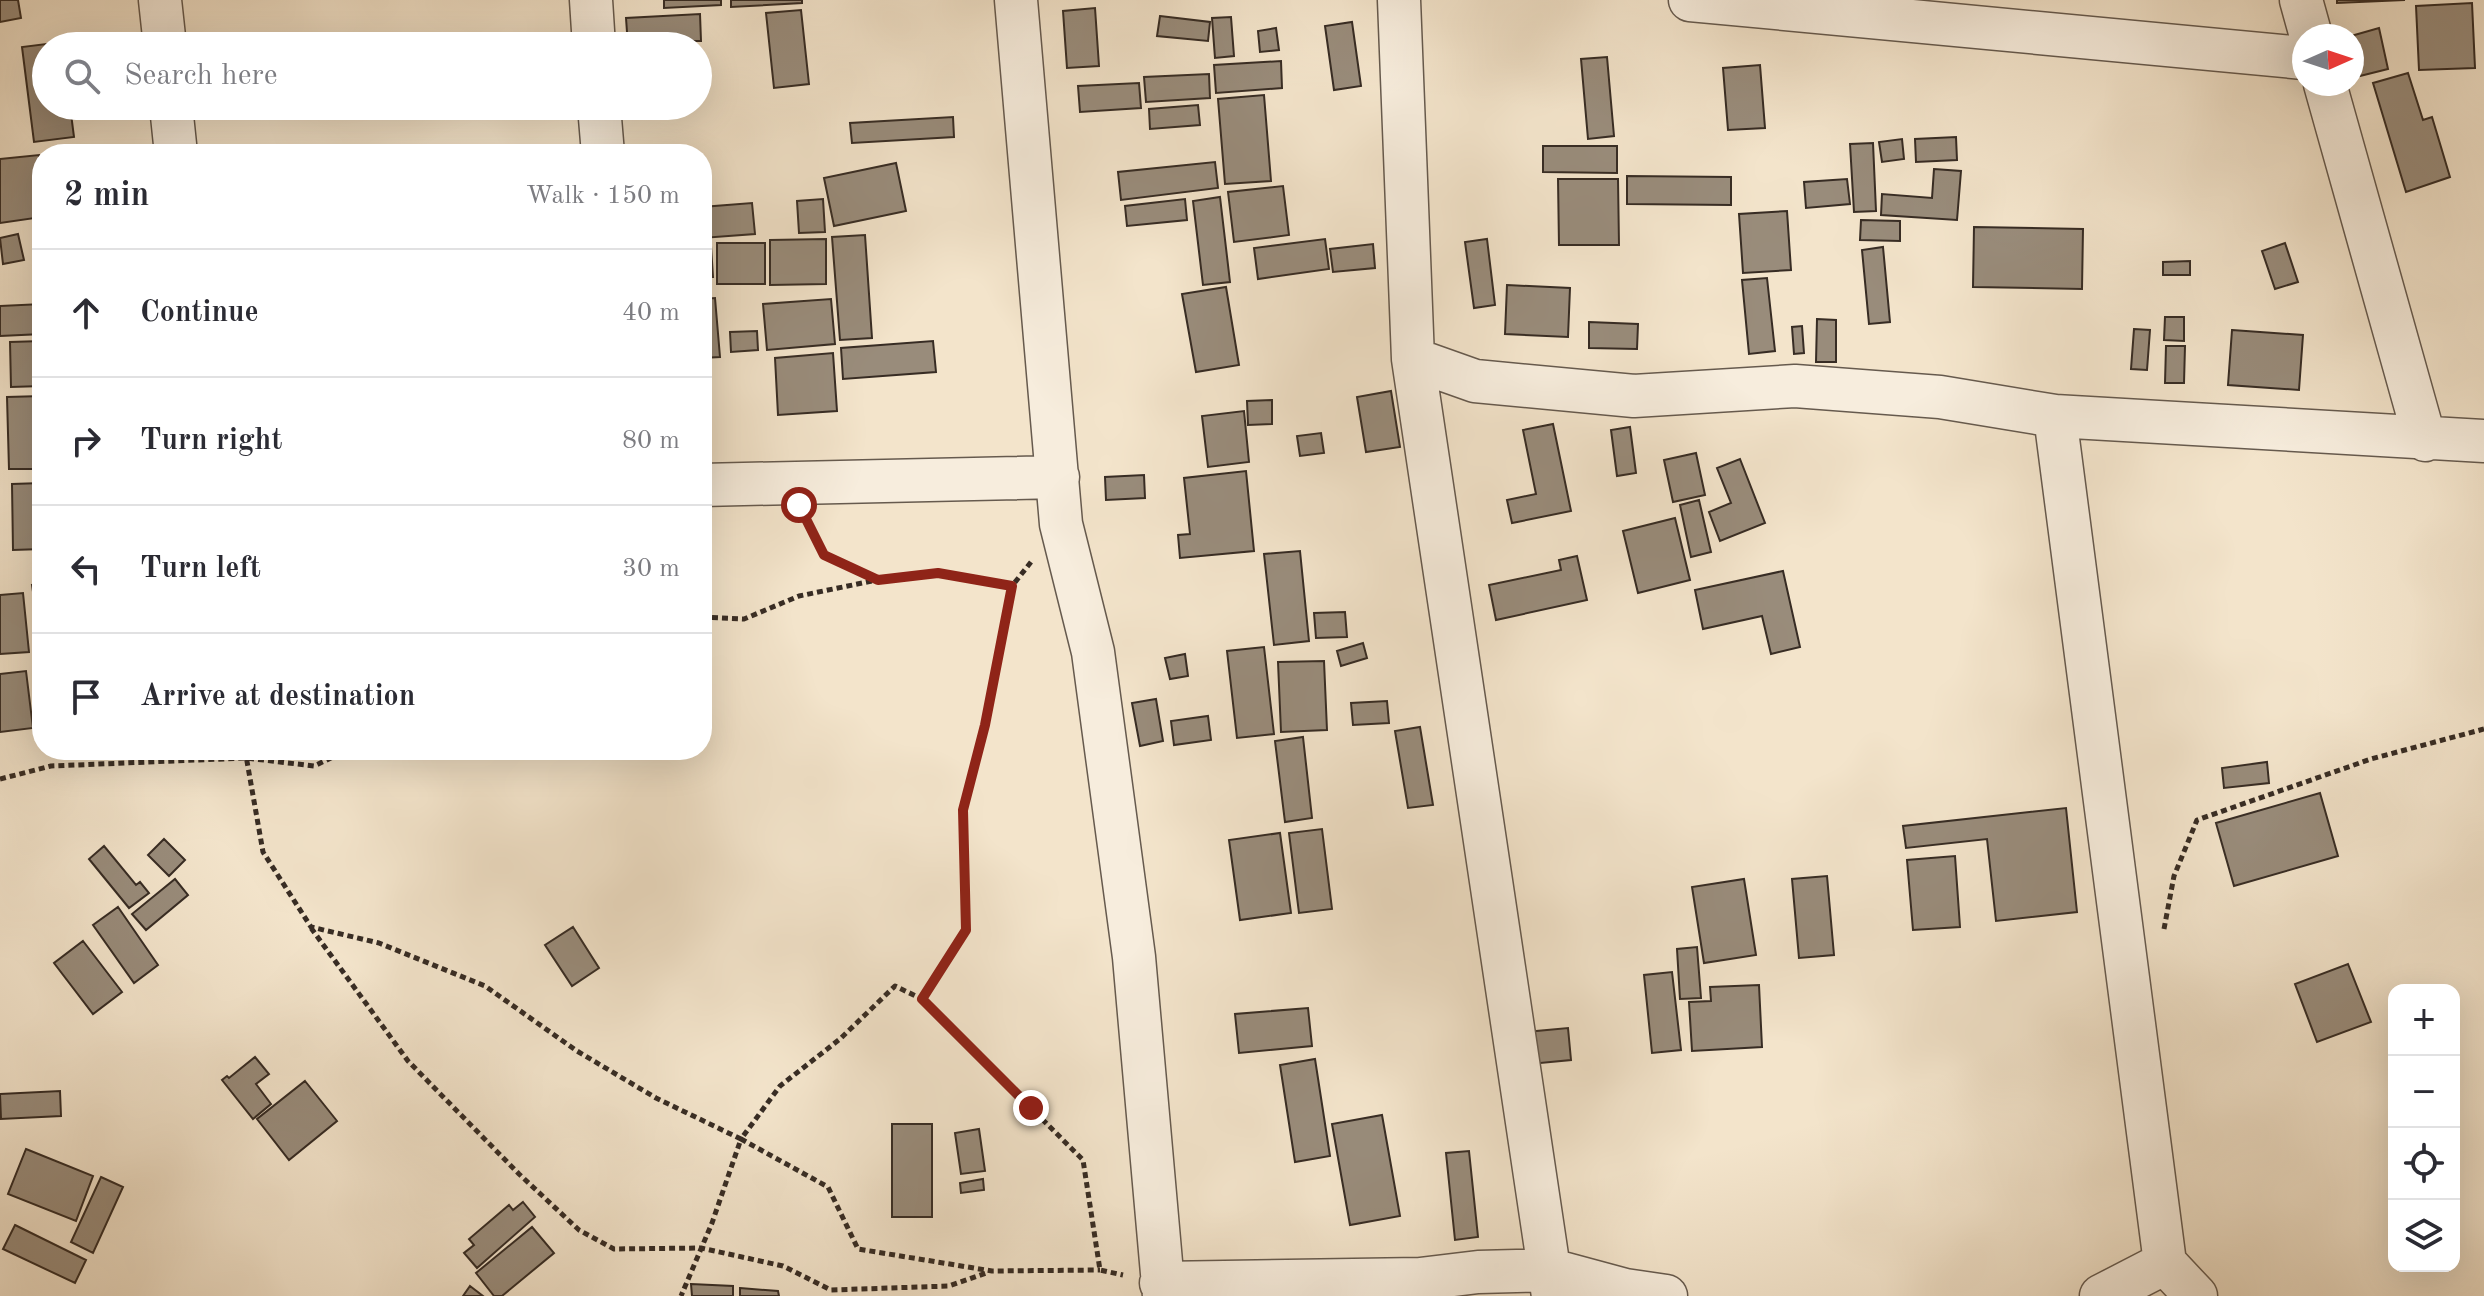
<!DOCTYPE html>
<meta charset="utf-8">
<style>
:root{--surface:#fff;--page:#f2f2f3;--text:#2b2b33;--muted:#7c7c81;--line:#e1e1e2}
body{margin:0;font-family:"Old Standard TT",serif;background:var(--page);color:var(--text)}
.controls{position:absolute;right:24px;bottom:24px;display:grid;overflow:hidden;border-radius:16px;box-shadow:0 8px 32px #0002}
.controls button{width:72px;height:72px;display:grid;place-items:center;padding:0;border:0;border-bottom:2px solid var(--line);background:var(--surface);color:var(--text);font:40px sans-serif}
.compass{position:absolute;left:2292px;top:24px;width:72px;height:72px;border-radius:50%;background:var(--surface);box-shadow:0 8px 32px #0002;rotate:87deg}
.stop{position:absolute;width:24px;height:24px;margin:-18px;border:6px solid #8f2418;border-radius:50%;background:#fff}
.stop.end{background:#8f2418;border-color:#fff;box-shadow:0 2px 8px #0008}
.list{margin:0;padding:0;list-style:none}
h2{display:flex;justify-content:space-between;align-items:center;height:104px;margin:0;padding:0 32px;font-size:34px}
h2 small{font-size:26px;font-weight:400;color:var(--muted)}
.list li{display:grid;grid-template-columns:52px 1fr auto;gap:24px;align-items:center;box-sizing:border-box;height:128px;padding:0 32px;border-top:2px solid var(--line)}
.list b{display:block;font-size:30px;white-space:nowrap}
.list em{font-size:26px;font-style:normal;color:var(--muted)}
.icon{flex:none;width:44px;height:44px;fill:none;stroke:currentColor;stroke-width:2;stroke-linecap:round;stroke-linejoin:round}
.map{position:relative;flex:none;width:2484px;height:1296px;overflow:hidden}
.search{position:absolute;background:var(--surface);box-shadow:0 8px 32px #0002;left:32px;top:32px;width:680px;height:88px;display:flex;align-items:center;gap:20px;box-sizing:border-box;padding:0 28px;border-radius:44px;color:var(--muted);font-size:30px}
.panel{position:absolute;background:var(--surface);box-shadow:0 8px 32px #0002;left:32px;top:144px;width:680px;height:616px;border-radius:32px}
.map>svg:first-child{display:block}
.building{fill:#998c7b;stroke:#372c24;stroke-width:2}
.lines{fill:none;stroke-linecap:round;stroke-linejoin:round}
.minor-casing{stroke:#665a4e;stroke-width:45}
.path{stroke:#372c24;stroke-width:5;stroke-dasharray:6 4;stroke-linecap:butt}
.minor{stroke:#f7eddd;stroke-width:42}
.route{stroke:#8f2418;stroke-width:10}
</style>
<div class="map">
<svg width="2484" height="1296" viewBox="0 0 2484 1296">
<rect width="100%" height="100%" fill="#f3e4cb"/>
<filter id="stains"><feTurbulence type="fractalNoise" baseFrequency=".0025" numOctaves="4"/><feColorMatrix values="0 0 0 0 .2 0 0 0 0 .09 0 0 0 0 .02 0 0 0 .5 -.17"/></filter>
<radialGradient id="worn" r=".72"><stop offset=".6" stop-color="#630" stop-opacity="0"/><stop offset="1" stop-color="#630" stop-opacity=".3"/></radialGradient>
<path class="building" d="M 0,0 L 18,0 L 21,18 L 0,22 Z
M 664,0 L 721,0 L 721,5 L 664,8 Z
M 731,0 L 802,0 L 802,3 L 731,7 Z
M 2337,0 L 2405,0 L 2337,3 Z
M 2472,3 L 2475,68 L 2419,70 L 2416,6 Z
M 1095,8 L 1099,66 L 1067,68 L 1063,11 Z
M 801,10 L 809,84 L 774,88 L 766,13 Z
M 700,14 L 701,41 L 689,41 L 689,46 L 628,46 L 626,18 Z
M 1160,16 L 1210,22 L 1208,41 L 1157,36 Z
M 1231,17 L 1234,56 L 1215,58 L 1212,18 Z
M 1352,22 L 1361,86 L 1334,90 L 1325,26 Z
M 1276,28 L 1279,50 L 1260,52 L 1258,31 Z
M 2379,28 L 2388,69 L 2360,76 L 2351,36 Z
M 62,42 L 63,46 L 46,46 L 46,106 L 70,106 L 74,137 L 34,142 L 22,47 Z
M 1607,57 L 1614,136 L 1588,139 L 1581,59 Z
M 1281,61 L 1282,88 L 1216,93 L 1214,65 Z
M 1760,65 L 1765,128 L 1728,130 L 1723,68 Z
M 2408,73 L 2423,120 L 2432,117 L 2450,177 L 2406,192 L 2373,83 Z
M 1209,74 L 1210,98 L 1146,102 L 1144,77 Z
M 1139,83 L 1141,108 L 1080,112 L 1078,86 Z
M 1264,95 L 1271,181 L 1225,184 L 1218,99 Z
M 1198,105 L 1200,125 L 1150,129 L 1149,109 Z
M 953,117 L 954,137 L 852,143 L 850,123 Z
M 1956,137 L 1957,160 L 1916,162 L 1915,139 Z
M 1902,139 L 1904,159 L 1882,162 L 1879,142 Z
M 1873,143 L 1876,211 L 1854,212 L 1850,144 Z
M 403,146 L 404,154 L 375,154 L 375,150 Z
M 1543,146 L 1617,146 L 1617,173 L 1543,172 Z
M 39,155 L 42,217 L 0,223 L 0,159 Z
M 1215,162 L 1218,188 L 1121,200 L 1118,172 Z
M 896,163 L 906,211 L 834,226 L 824,178 Z
M 1934,169 L 1961,171 L 1957,220 L 1881,215 L 1882,194 L 1932,198 Z
M 1627,176 L 1731,177 L 1731,205 L 1627,204 Z
M 1558,179 L 1618,179 L 1619,245 L 1559,245 Z
M 1847,179 L 1850,204 L 1806,208 L 1804,182 Z
M 1283,186 L 1289,235 L 1234,242 L 1228,192 Z
M 1220,197 L 1230,282 L 1203,285 L 1193,201 Z
M 823,199 L 825,232 L 799,233 L 797,201 Z
M 1185,199 L 1187,220 L 1127,226 L 1125,206 Z
M 752,203 L 755,234 L 702,238 L 702,207 Z
M 1787,211 L 1791,270 L 1743,273 L 1739,214 Z
M 1861,220 L 1900,221 L 1900,241 L 1860,240 Z
M 1974,227 L 2083,229 L 2082,289 L 1973,287 Z
M 18,234 L 24,260 L 3,264 L 0,238 Z
M 865,235 L 872,338 L 840,340 L 832,237 Z
M 826,239 L 826,284 L 770,285 L 770,240 Z
M 1325,239 L 1329,269 L 1258,279 L 1254,248 Z
M 1487,239 L 1495,305 L 1474,308 L 1465,242 Z
M 717,243 L 765,243 L 765,284 L 717,284 Z
M 2285,243 L 2298,282 L 2275,289 L 2262,251 Z
M 1373,244 L 1375,268 L 1333,272 L 1330,249 Z
M 702,246 L 711,246 L 713,277 L 702,277 Z
M 1883,247 L 1890,322 L 1869,324 L 1862,250 Z
M 2190,261 L 2190,275 L 2163,275 L 2163,262 Z
M 1767,278 L 1775,351 L 1749,354 L 1742,280 Z
M 1507,285 L 1570,288 L 1568,337 L 1505,334 Z
M 1226,287 L 1239,365 L 1196,372 L 1182,294 Z
M 715,298 L 720,357 L 702,358 L 702,299 Z
M 831,299 L 835,344 L 767,350 L 763,304 Z
M 42,304 L 42,334 L 0,336 L 0,306 Z
M 2165,317 L 2184,317 L 2184,341 L 2164,340 Z
M 1817,319 L 1836,320 L 1836,362 L 1816,362 Z
M 1589,322 L 1638,324 L 1637,349 L 1589,348 Z
M 1802,326 L 1804,353 L 1794,354 L 1792,327 Z
M 2134,329 L 2150,330 L 2147,370 L 2131,369 Z
M 2232,330 L 2303,335 L 2299,390 L 2228,385 Z
M 757,331 L 758,350 L 731,352 L 730,332 Z
M 42,341 L 42,386 L 11,387 L 10,342 Z
M 933,341 L 936,372 L 843,379 L 841,348 Z
M 2166,346 L 2185,346 L 2184,383 L 2165,383 Z
M 833,353 L 837,411 L 778,415 L 775,358 Z
M 1391,391 L 1400,447 L 1366,452 L 1357,397 Z
M 42,396 L 42,469 L 9,469 L 7,397 Z
M 1272,400 L 1272,424 L 1248,425 L 1247,401 Z
M 1244,411 L 1249,462 L 1208,467 L 1202,416 Z
M 1553,424 L 1571,511 L 1512,523 L 1507,500 L 1536,494 L 1523,430 Z
M 1630,427 L 1636,473 L 1617,476 L 1611,430 Z
M 1321,433 L 1324,453 L 1300,456 L 1297,436 Z
M 1696,453 L 1705,495 L 1673,502 L 1664,460 Z
M 1740,459 L 1765,523 L 1720,541 L 1709,512 L 1731,503 L 1717,468 Z
M 1246,471 L 1254,551 L 1180,558 L 1178,535 L 1190,534 L 1184,478 Z
M 1144,475 L 1145,498 L 1106,500 L 1105,477 Z
M 42,483 L 42,549 L 13,550 L 12,484 Z
M 1699,500 L 1711,552 L 1691,557 L 1680,505 Z
M 1675,518 L 1690,580 L 1638,593 L 1623,531 Z
M 1300,551 L 1309,641 L 1274,645 L 1264,554 Z
M 1577,556 L 1587,600 L 1496,620 L 1489,585 L 1561,570 L 1559,560 Z
M 1783,571 L 1800,647 L 1771,654 L 1762,616 L 1703,629 L 1695,590 Z
M 42,584 L 42,640 L 40,641 L 32,585 Z
M 23,593 L 29,652 L 0,654 L 0,595 Z
M 1345,612 L 1347,637 L 1316,638 L 1314,613 Z
M 1363,643 L 1367,658 L 1341,666 L 1337,651 Z
M 1264,647 L 1274,734 L 1237,738 L 1227,651 Z
M 1185,654 L 1188,676 L 1170,679 L 1165,658 Z
M 1324,661 L 1327,730 L 1281,732 L 1278,662 Z
M 26,671 L 33,728 L 0,732 L 0,674 Z
M 1156,699 L 1163,741 L 1140,746 L 1132,703 Z
M 1387,701 L 1389,723 L 1353,725 L 1351,703 Z
M 1208,716 L 1211,740 L 1174,745 L 1171,721 Z
M 1420,727 L 1433,805 L 1408,808 L 1395,731 Z
M 1303,737 L 1312,818 L 1285,822 L 1275,741 Z
M 2267,762 L 2269,783 L 2224,788 L 2222,768 Z
M 2320,793 L 2338,856 L 2234,886 L 2216,823 Z
M 2066,808 L 2077,912 L 1996,921 L 1987,839 L 1906,848 L 1903,826 Z
M 1322,829 L 1332,909 L 1299,913 L 1289,833 Z
M 1280,833 L 1291,913 L 1240,920 L 1229,840 Z
M 164,839 L 185,860 L 169,876 L 148,855 Z
M 104,846 L 136,885 L 140,882 L 149,893 L 129,908 L 89,859 Z
M 1955,856 L 1960,927 L 1913,930 L 1907,860 Z
M 1827,876 L 1834,955 L 1799,958 L 1792,879 Z
M 175,879 L 188,895 L 146,930 L 132,914 Z
M 1744,879 L 1756,955 L 1704,963 L 1692,887 Z
M 118,907 L 158,965 L 134,983 L 93,925 Z
M 573,927 L 599,968 L 572,986 L 545,945 Z
M 83,941 L 122,992 L 93,1014 L 54,963 Z
M 1697,947 L 1701,998 L 1680,999 L 1677,949 Z
M 2348,964 L 2371,1022 L 2317,1042 L 2295,984 Z
M 1672,972 L 1681,1050 L 1652,1053 L 1644,975 Z
M 1759,985 L 1762,1047 L 1692,1051 L 1689,1002 L 1711,1001 L 1710,987 Z
M 1308,1008 L 1312,1046 L 1239,1053 L 1235,1014 Z
M 1568,1028 L 1571,1060 L 1530,1064 L 1526,1032 Z
M 255,1057 L 269,1074 L 256,1084 L 271,1104 L 253,1119 L 222,1080 L 227,1076 L 229,1078 Z
M 1315,1059 L 1330,1156 L 1295,1162 L 1280,1065 Z
M 305,1081 L 337,1121 L 289,1160 L 257,1119 Z
M 60,1091 L 61,1116 L 1,1119 L 0,1094 Z
M 1382,1115 L 1400,1216 L 1350,1225 L 1332,1124 Z
M 892,1124 L 932,1124 L 932,1217 L 892,1217 Z
M 979,1129 L 985,1171 L 961,1174 L 955,1133 Z
M 26,1149 L 93,1176 L 76,1221 L 8,1194 Z
M 1469,1151 L 1478,1237 L 1455,1240 L 1446,1153 Z
M 101,1177 L 123,1187 L 93,1253 L 71,1242 Z
M 983,1179 L 984,1190 L 961,1193 L 960,1183 Z
M 523,1202 L 535,1217 L 477,1268 L 464,1253 L 474,1245 L 469,1239 L 509,1205 L 513,1210 Z
M 15,1225 L 86,1260 L 75,1283 L 3,1249 Z
M 532,1227 L 554,1253 L 502,1296 L 494,1296 L 476,1273 Z
M 691,1284 L 733,1286 L 733,1296 L 692,1296 Z
M 470,1286 L 483,1296 L 463,1296 Z
M 740,1288 L 778,1291 L 779,1296 L 740,1296 Z"/>
<g class="lines">
<g class="minor-casing">
<path id="minor" d="M 160,0 L 165,46
M 591,0 L 594,46
M 1016,0 L 1061,524 L 1093,652 L 1134,957 L 1164,1296
M 1399,0 L 1413,359 L 1553,1296
M 1690,0 L 2304,58
M 2301,0 L 2311,36
M 2325,84 L 2425,440
M 171,106 L 176,154
M 599,106 L 603,154
M 1413,359 L 1475,381 L 1634,396 L 1795,386 L 1940,397 L 2055,416 L 2484,441
M 2055,416 L 2165,1263 L 2196,1296
M 702,485 L 1058,477
M 1161,1283 L 1420,1279 L 1478,1272 L 1551,1270 L 1625,1290 L 1666,1296
M 2101,1296 L 2165,1263"/>
</g>
<path class="path" d="M 807,522 L 824,555 L 878,580 L 938,573 L 1012,586
M 1031,562 L 1012,586 L 985,725 L 963,810 L 966,930 L 922,999 L 895,986 L 840,1039 L 780,1086 L 741,1139 L 828,1187 L 858,1249 L 992,1271 L 1100,1270
M 702,617 L 744,619 L 799,596 L 877,580
M 245,750 L 263,852 L 311,927 L 379,943 L 485,986 L 577,1051 L 656,1098 L 741,1139 L 712,1223 L 681,1296
M 0,779 L 51,766 L 246,758 L 314,766 L 348,750
M 311,928 L 408,1061 L 519,1174 L 579,1230 L 614,1249 L 701,1248 L 783,1266 L 831,1290 L 949,1286 L 989,1272
M 2164,929 L 2174,876 L 2197,820 L 2371,759 L 2484,729
M 922,999 L 1083,1160 L 1100,1270 L 1123,1275"/>
<use href="#minor" class="minor"/>
</g>
<g class="lines">
<path class="route" d="M 799,505 L 824,555 L 878,580 L 938,573 L 1012,586 L 985,725 L 963,810 L 966,930 L 922,999 L 1031,1108"/>
</g>
<rect width="100%" height="100%" filter="url(#stains)"/>
<rect width="100%" height="100%" fill="url(#worn)"/>
</svg>
<div class="controls">
<button>+</button>
<button>−</button>
<button><svg class="icon" aria-label="locate" viewBox="0 0 24 24"><circle cx="12" cy="12" r="6"/><path d="M12 2v4M12 18v4M2 12h4M18 12h4"/></svg></button>
<button><svg class="icon" aria-label="layers" viewBox="0 0 24 24"><path d="M12 4l9 5-9 5-9-5zM3 14l9 5 9-5"/></svg></button>
</div>
<svg class="compass" viewBox="-18 -18 36 36"><path d="M0-13l5 13h-10z" fill="#e53935"/><path d="M0 13l5-13h-10z" fill="#7c7c81"/></svg>
<div class="stop" style="left:799px;top:505px"></div>
<div class="stop end" style="left:1031px;top:1108px"></div>
<div class="search"><svg class="icon" aria-label="search" viewBox="0 0 24 24"><circle cx="10" cy="10" r="6"/><path d="M15 15l6 6"/></svg>Search here</div>
<section class="panel">
<h2>2 min<small>Walk · 150 m</small></h2>
<ul class="list">
<li><svg class="icon" aria-label="ahead" viewBox="0 0 24 24"><path d="M12 20V5M6 11l6-6 6 6"/></svg><div><b>Continue</b></div><em>40 m</em></li>
<li><svg class="icon" aria-label="right" viewBox="0 0 24 24"><path d="M7 20v-9h11M14 6l5 5-5 5"/></svg><div><b>Turn right</b></div><em>80 m</em></li>
<li><svg class="icon" aria-label="left" viewBox="0 0 24 24"><path d="M17 20v-9H6M10 6l-5 5 5 5"/></svg><div><b>Turn left</b></div><em>30 m</em></li>
<li><svg class="icon" aria-label="arrive" viewBox="0 0 24 24"><path d="M6 21V4h12l-3 4 3 4H6"/></svg><div><b>Arrive at destination</b></div></li>
</ul>
</section>
</div>
